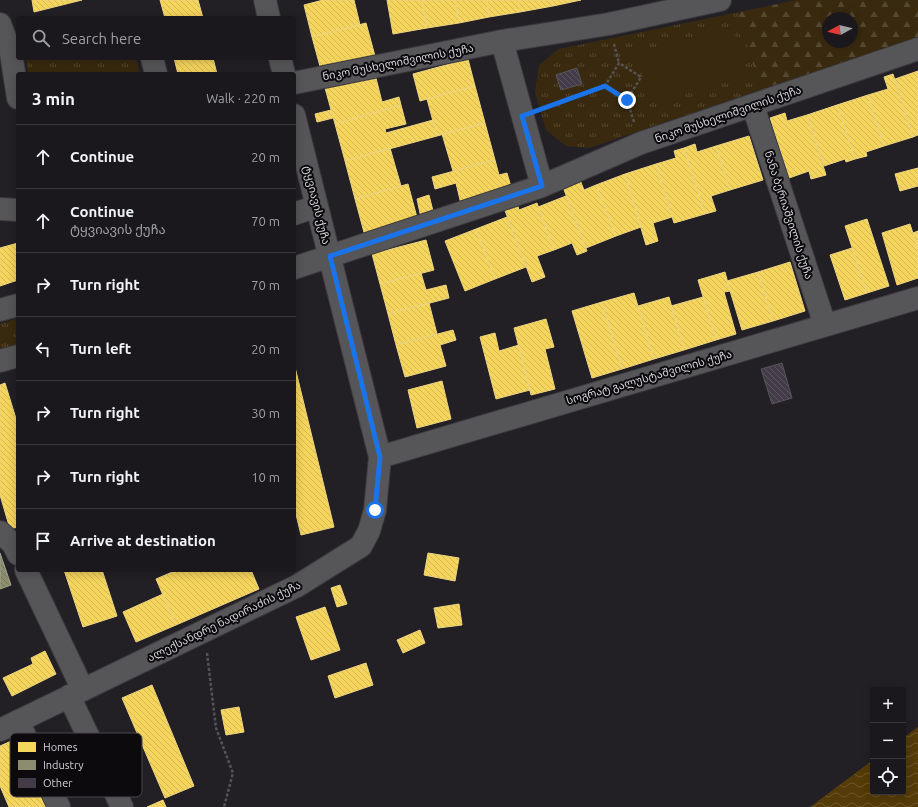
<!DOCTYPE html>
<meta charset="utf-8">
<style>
:root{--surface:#1a181c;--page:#232125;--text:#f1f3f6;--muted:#9fa0a3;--line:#38373b}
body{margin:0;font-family:Ubuntu,"Noto Sans Georgian",sans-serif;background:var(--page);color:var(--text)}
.controls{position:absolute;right:12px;bottom:12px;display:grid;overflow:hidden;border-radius:4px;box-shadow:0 2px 10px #0003}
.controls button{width:36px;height:36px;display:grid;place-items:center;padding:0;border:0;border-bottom:1px solid var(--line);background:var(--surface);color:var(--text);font:20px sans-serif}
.compass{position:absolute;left:822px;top:12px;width:36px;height:36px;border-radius:50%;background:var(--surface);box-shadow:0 2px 10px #0003;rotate:262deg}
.stop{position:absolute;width:12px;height:12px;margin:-9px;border:3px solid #1a73e8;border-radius:50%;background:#fff}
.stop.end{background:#1a73e8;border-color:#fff;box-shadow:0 1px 4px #0008}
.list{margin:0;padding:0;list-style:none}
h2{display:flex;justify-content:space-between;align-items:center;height:52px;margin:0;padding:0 16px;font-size:17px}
h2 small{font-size:13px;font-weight:400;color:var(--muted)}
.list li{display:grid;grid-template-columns:26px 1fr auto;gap:12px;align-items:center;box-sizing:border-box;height:64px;padding:0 16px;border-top:1px solid var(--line)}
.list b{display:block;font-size:15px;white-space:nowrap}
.list p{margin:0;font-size:13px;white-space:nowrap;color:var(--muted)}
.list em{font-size:13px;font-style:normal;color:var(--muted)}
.icon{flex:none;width:22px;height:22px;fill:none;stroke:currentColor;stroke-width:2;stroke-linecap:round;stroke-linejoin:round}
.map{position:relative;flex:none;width:918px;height:807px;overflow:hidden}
.search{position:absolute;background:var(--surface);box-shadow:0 2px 10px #0003;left:16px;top:16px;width:280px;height:44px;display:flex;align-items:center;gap:10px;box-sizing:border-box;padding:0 14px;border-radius:4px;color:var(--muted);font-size:15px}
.panel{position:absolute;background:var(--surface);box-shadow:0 2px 10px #0003;left:16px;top:72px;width:280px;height:500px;border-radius:4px}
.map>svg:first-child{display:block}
.grass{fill:url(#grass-tufts)}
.forest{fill:url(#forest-firs);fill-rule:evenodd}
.pitch{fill:#392a0f}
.water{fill:url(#water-waves)}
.homes{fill:url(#homes-back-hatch);stroke:#ecd481}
.industry{fill:url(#industry-back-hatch);stroke:#a2a18e}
.building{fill:url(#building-back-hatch);stroke:#575559}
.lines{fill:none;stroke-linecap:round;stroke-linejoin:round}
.minor-casing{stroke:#3c3a3e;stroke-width:24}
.path{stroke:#555356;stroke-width:2.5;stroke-dasharray:3 2;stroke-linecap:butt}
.minor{stroke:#565558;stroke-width:22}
.route{stroke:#1a73e8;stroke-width:5}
.labels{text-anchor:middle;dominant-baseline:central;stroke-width:4;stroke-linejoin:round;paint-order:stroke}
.street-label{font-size:11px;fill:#d5d2d7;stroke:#0c0a0d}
.key{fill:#0c0a0d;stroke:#48464a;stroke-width:1}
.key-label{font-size:11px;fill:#d5d2d7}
</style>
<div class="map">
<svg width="918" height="807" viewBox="0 0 918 807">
<defs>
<pattern id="grass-tufts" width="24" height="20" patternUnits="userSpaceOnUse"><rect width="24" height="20" fill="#392a0f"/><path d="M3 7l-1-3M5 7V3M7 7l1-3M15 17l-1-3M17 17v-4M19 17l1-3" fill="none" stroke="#554831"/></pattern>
<pattern id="forest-firs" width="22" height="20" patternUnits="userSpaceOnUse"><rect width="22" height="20" fill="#392a0f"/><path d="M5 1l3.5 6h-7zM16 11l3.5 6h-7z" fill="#554831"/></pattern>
<pattern id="water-waves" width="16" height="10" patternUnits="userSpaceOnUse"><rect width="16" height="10" fill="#543b07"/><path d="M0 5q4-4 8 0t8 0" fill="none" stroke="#6c562a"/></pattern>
<pattern id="homes-back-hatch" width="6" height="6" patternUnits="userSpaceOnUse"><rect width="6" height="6" fill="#f6d55c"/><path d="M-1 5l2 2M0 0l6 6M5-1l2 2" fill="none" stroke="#d2b756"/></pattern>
<pattern id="industry-back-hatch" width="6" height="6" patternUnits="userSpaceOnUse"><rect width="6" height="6" fill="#8c8c6e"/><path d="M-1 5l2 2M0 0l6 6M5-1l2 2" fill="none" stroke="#757560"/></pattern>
<pattern id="building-back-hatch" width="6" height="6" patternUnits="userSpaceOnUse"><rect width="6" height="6" fill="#433b48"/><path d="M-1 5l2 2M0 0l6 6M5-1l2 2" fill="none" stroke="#5d5662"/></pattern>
</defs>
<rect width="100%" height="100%" fill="#232025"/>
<path class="grass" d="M 739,12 L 760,90 L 589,148 L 566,146 L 546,130 L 535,92 L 539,65 L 559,49 Z
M 26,58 L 136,58 L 140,74 L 28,74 Z
M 18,318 L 18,348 L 0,354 L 0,324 Z"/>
<path class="forest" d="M 796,0 L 918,0 L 918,37 L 760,90 L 739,12 ZM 828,18 L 852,18 L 852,42 L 828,42 Z"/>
<path class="pitch" d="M 732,27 L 746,76 L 650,102 L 637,52 Z"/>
<path class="water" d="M 918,727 L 918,807 L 810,807 L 873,760 L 873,792 L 903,792 L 903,738 Z"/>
<path class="homes" d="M 32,0 L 82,0 L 34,12 Z
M 160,0 L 198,0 L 203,18 L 165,18 Z
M 323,0 L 354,0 L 360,25 L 312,37 L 304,5 Z
M 387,0 L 422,0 L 427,28 L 393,34 Z
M 422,0 L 455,0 L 459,23 L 427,28 Z
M 455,0 L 487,0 L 489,17 L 459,23 Z
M 487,0 L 518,0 L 520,12 L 489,17 Z
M 518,0 L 551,0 L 553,6 L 520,12 Z
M 551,0 L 581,0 L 553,6 Z
M 366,23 L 375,56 L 321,70 L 312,37 Z
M 174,58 L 213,58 L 217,74 L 178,74 Z
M 468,59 L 475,86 L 420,101 L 413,74 Z
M 918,71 L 918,135 L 913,137 L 895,79 Z
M 375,74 L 382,102 L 399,97 L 401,105 L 335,124 L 325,88 Z
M 893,74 L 913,137 L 884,146 L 868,95 L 888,89 L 884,77 Z
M 475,86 L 485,123 L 437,136 L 427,99 Z
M 868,95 L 884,146 L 866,152 L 867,156 L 855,159 L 837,105 Z
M 401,105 L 406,124 L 385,129 L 386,133 L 433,120 L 437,136 L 345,161 L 335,124 Z
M 837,105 L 855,159 L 846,162 L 845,159 L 824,166 L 807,115 Z
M 331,110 L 333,118 L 317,122 L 315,114 Z
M 785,113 L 787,121 L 807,115 L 826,175 L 811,179 L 809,171 L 789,178 L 770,118 Z
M 485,123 L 495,160 L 453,171 L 442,134 Z
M 749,136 L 763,180 L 730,190 L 716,146 Z
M 695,144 L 697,152 L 716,146 L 730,190 L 711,196 L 716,211 L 705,214 L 684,148 Z
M 390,148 L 401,186 L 355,199 L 345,161 Z
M 684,148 L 705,214 L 674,223 L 656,164 L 676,158 L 674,151 Z
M 495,160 L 499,175 L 507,173 L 512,190 L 461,204 L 456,183 L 435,189 L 432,177 Z
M 656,164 L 672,217 L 653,223 L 658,241 L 646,245 L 625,174 Z
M 918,168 L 918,186 L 900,191 L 895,174 Z
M 625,174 L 641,227 L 616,236 L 596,185 Z
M 580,180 L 584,190 L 596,185 L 616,236 L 586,248 L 563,187 Z
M 408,184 L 418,221 L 365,236 L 355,199 Z
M 429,195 L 434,215 L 421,218 L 417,199 Z
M 566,196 L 587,251 L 577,255 L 572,243 L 554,250 L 538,207 Z
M 517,203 L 519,210 L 537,203 L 554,250 L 537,256 L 545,277 L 532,282 L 504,208 Z
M 507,217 L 526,267 L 495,279 L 476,229 Z
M 867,219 L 889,286 L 867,293 L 845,226 Z
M 910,224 L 918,249 L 918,278 L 897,285 L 882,233 Z
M 476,229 L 495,279 L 465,291 L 445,241 Z
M 918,231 L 918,249 L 913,233 Z
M 426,240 L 434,270 L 380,284 L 372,254 Z
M 18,243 L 18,280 L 0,286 L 0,248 Z
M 852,248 L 867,293 L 845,300 L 830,255 Z
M 790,262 L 805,311 L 773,321 L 758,272 Z
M 725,272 L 730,291 L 724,292 L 736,334 L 716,340 L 698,280 Z
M 758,272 L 773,321 L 742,330 L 727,281 Z
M 421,273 L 426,290 L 446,285 L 449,298 L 388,314 L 380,284 Z
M 634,293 L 654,359 L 622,369 L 602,302 Z
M 669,297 L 684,350 L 654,359 L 638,306 Z
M 703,297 L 716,340 L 684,350 L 671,306 Z
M 602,302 L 622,369 L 592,378 L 572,311 Z
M 429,303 L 437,334 L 396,345 L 388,314 Z
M 546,319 L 554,347 L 545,349 L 555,389 L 531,395 L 514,328 Z
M 453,330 L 456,340 L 440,345 L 446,366 L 405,377 L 396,345 Z
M 495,333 L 499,351 L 519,345 L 530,390 L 496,399 L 480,337 Z
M 294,363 L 334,527 L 301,535 L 294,506 Z
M 442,381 L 451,419 L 417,428 L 408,390 Z
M 5,383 L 18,425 L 18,527 L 10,529 L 0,495 L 0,385 Z
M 428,553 L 459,558 L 455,581 L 424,575 Z
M 64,570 L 102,570 L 117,616 L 83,627 Z
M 177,570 L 251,570 L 259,589 L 176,625 L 156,579 Z
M 340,585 L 347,604 L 337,607 L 331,588 Z
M 163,594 L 176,625 L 136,642 L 123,612 Z
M 459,604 L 462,625 L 438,628 L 434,608 Z
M 325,607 L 340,650 L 311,660 L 296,617 Z
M 420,630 L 425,643 L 403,653 L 397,640 Z
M 45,651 L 56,674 L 12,696 L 3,678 L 33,664 L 31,658 Z
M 366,663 L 373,685 L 335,698 L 328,676 Z
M 152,685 L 194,786 L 165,798 L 122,698 Z
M 239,707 L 244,732 L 226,735 L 221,710 Z
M 18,738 L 47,807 L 9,807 L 0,786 L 0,746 Z
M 163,800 L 166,807 L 147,807 Z"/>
<path class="industry" d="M 0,553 L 11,585 L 0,589 Z"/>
<path class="building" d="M 577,68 L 582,84 L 561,90 L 556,75 Z
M 782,363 L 792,398 L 772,404 L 761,369 Z"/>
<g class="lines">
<g class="minor-casing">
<path id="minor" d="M 265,0 L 269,18
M 0,24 L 11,53 L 18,98
M 502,41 L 542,186
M 152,58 L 156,74
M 280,58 L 284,74
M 294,83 L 502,41 L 609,24 L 720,0
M 753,106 L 825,325
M 0,209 L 18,210
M 294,214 L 317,206
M 294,268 L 542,186 L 641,143 L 918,49
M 0,310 L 18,305
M 0,361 L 18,356
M 380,457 L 918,298
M 0,532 L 13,544 L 18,554
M 26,570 L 83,690
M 69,696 L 122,807
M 18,721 L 59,807
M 0,730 L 297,586 L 361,546 L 369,531 L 375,510 L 380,457 L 294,115"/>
</g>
<path class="path" d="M 614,44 L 619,63
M 627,100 L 634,122
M 543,108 L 605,86 L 619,63 L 641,77 L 627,100 L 605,86
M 207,653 L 216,728 L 233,773 L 224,807"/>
<use href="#minor" class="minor"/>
</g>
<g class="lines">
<path class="route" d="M 375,510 L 380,457 L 330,256 L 542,186 L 522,116 L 605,86 L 627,100"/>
</g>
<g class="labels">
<g class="street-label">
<text transform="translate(398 62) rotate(-11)">ნიკო მუსხელიშვილის ქუჩა</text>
<text transform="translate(728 114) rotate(-19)">ნიკო მუსხელიშვილის ქუჩა</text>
<text transform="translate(317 205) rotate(76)">ტყვიავის ქუჩა</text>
<text transform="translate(789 215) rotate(72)">ნანა ბერიაშვილის ქუჩა</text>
<text transform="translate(649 377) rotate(-16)">სოგრატ გალუსტაშვილის ქუჩა</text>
<text transform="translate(224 621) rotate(-26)">ალექსანდრე ნადირაძის ქუჩა</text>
</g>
</g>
<rect x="10" y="733" width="132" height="64" rx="6" class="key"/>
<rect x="18" y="742" width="18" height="10" fill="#f6d55c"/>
<rect x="18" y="760" width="18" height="10" fill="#8c8c6e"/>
<rect x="18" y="778" width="18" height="10" fill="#433b48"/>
<g class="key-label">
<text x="43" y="751">Homes</text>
<text x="43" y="769">Industry</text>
<text x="43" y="787">Other</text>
</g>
</svg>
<div class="controls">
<button>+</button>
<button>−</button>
<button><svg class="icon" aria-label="locate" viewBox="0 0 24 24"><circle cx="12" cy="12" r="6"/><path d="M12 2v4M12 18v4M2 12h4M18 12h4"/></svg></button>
</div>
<svg class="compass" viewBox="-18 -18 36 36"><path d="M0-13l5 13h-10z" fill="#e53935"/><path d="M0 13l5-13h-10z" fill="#9fa0a3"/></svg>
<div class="stop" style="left:375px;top:510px"></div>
<div class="stop end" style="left:627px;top:100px"></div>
<div class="search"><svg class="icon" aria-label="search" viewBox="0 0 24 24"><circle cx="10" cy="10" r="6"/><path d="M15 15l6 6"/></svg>Search here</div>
<section class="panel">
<h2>3 min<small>Walk · 220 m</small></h2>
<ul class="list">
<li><svg class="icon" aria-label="ahead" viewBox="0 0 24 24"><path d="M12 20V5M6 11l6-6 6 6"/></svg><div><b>Continue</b></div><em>20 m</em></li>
<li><svg class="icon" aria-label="ahead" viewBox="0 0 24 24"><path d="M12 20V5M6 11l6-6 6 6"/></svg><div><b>Continue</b><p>ტყვიავის ქუჩა</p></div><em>70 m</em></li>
<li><svg class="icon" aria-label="right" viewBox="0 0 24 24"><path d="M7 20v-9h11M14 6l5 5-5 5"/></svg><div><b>Turn right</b></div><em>70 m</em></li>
<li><svg class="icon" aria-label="left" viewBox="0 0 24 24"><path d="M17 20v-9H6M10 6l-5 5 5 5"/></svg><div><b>Turn left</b></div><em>20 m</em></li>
<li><svg class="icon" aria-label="right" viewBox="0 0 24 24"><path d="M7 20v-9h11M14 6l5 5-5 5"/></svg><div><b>Turn right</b></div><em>30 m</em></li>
<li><svg class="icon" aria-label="right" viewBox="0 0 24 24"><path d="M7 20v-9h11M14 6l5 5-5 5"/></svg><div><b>Turn right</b></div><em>10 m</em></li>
<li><svg class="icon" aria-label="arrive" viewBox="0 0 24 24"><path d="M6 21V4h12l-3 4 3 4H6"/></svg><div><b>Arrive at destination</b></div></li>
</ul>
</section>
</div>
